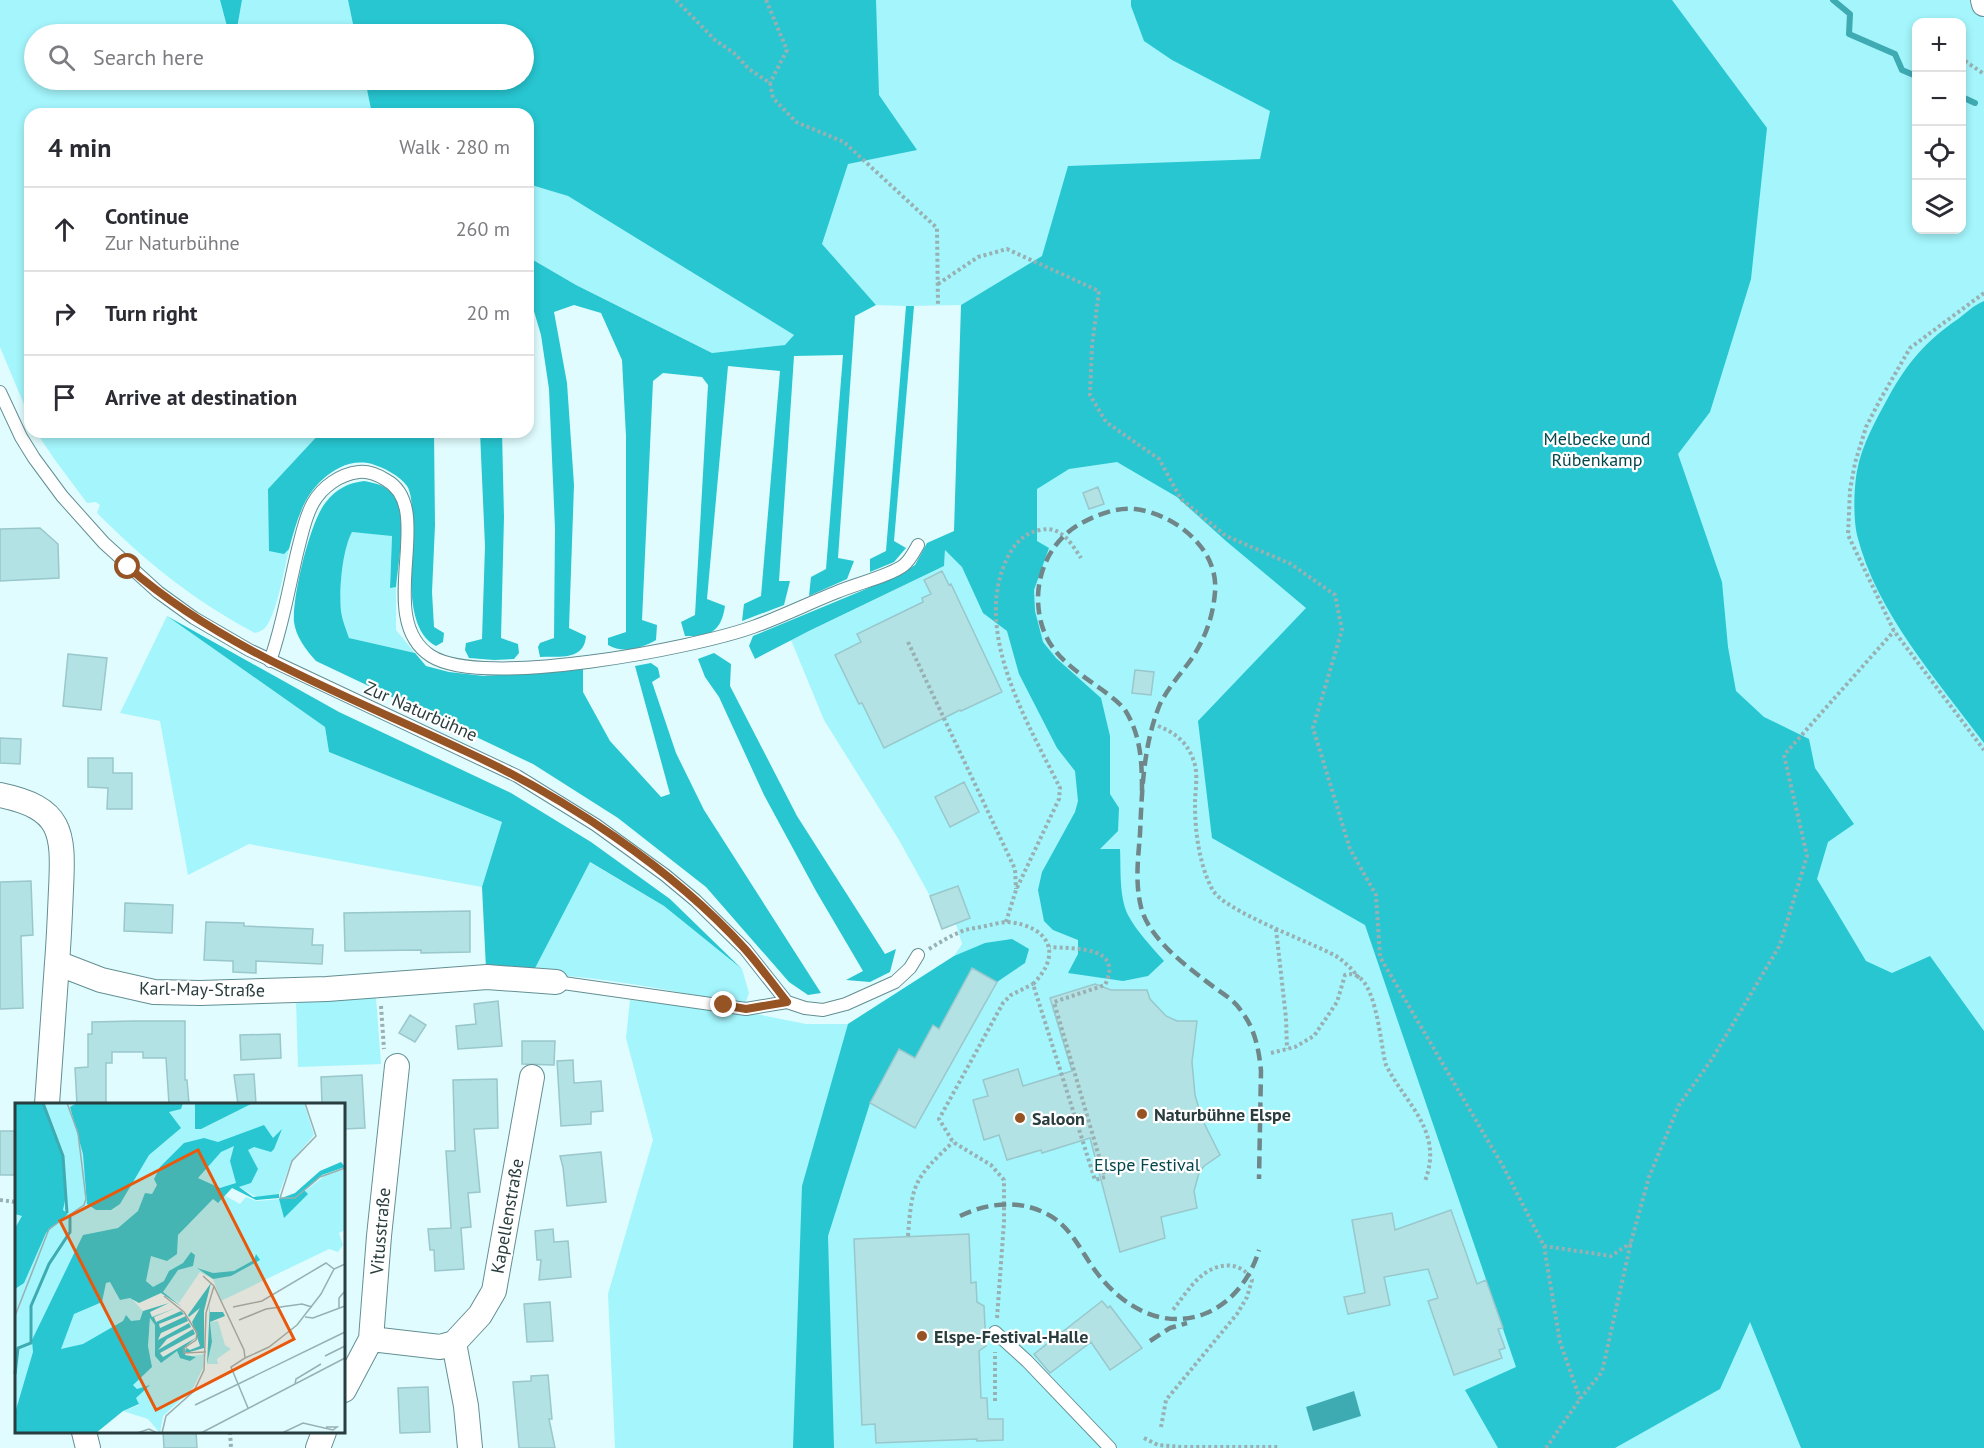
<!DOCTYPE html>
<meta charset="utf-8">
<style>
:root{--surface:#fff;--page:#f7f7f7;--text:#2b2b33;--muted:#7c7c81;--line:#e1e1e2}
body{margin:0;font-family:"PT Sans",sans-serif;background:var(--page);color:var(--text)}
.controls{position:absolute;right:18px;top:18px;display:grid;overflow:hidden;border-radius:12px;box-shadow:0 3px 9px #0003}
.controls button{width:54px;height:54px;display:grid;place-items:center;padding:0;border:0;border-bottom:2px solid var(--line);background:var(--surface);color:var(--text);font:30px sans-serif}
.stop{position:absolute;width:18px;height:18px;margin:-14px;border:4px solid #965324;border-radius:50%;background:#fff}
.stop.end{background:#965324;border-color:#fff;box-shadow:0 2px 6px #0008}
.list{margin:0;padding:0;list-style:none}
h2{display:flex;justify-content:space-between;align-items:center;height:78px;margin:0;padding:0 24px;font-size:26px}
h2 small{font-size:20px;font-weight:400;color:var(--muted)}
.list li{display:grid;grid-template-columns:39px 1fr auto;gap:18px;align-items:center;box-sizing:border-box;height:84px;padding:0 24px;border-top:2px solid var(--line)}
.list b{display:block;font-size:22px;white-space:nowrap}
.list p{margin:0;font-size:20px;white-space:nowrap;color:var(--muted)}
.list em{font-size:20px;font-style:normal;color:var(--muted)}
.icon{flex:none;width:33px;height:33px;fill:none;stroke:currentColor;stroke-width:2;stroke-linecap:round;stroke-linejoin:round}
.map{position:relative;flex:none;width:1984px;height:1448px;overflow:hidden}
.search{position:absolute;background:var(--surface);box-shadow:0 3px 9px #0003;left:24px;top:24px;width:510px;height:66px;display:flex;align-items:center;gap:15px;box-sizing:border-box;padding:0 21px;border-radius:33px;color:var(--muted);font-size:22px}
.panel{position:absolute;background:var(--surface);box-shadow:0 3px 9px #0003;left:24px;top:108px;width:510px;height:330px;border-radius:18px}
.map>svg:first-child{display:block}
.green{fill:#a4f5fc;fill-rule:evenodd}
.forest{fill:#27c6d1}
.water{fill:#3eabb3}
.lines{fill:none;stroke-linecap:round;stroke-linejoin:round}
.stream{stroke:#3eabb3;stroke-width:6}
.building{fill:#b3e2e5;stroke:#99c7cb;stroke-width:1.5}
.service-casing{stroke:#638f93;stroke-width:14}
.minor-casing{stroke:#638f93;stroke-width:26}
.path{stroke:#98b0b2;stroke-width:4;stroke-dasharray:3 3;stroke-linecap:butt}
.service{stroke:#fff;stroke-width:12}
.minor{stroke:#fff;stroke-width:24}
.rail{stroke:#708688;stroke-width:4.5;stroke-dasharray:12 6;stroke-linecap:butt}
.route{stroke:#965324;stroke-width:8}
.poi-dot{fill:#965324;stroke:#fff;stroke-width:2}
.labels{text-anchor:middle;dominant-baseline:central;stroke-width:4.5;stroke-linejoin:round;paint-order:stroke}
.park-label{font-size:18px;fill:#02474c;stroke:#fff}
.street-label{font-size:18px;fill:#2a3d3e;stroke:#fff}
.poi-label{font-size:18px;font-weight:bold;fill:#2a3d3e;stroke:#fff;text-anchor:start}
.inset-river{fill:none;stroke:#3eabb3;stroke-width:3}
.inset-road{fill:none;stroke:#97b0b1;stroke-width:1.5}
.view{fill:#e8590c;fill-opacity:0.15;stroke:#e8590c;stroke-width:3}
.inset-edge{fill:none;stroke:#2a3d3e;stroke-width:3}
</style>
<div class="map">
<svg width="1984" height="1448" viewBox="0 0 1984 1448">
<rect width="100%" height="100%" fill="#e0fcfe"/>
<path class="green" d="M 0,0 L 220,0 L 229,34 L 34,34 L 34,80 L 365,80 L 372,114 L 30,114 L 30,419 L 0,347 Z
M 242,0 L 348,0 L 355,34 L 236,34 Z
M 357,0 L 1984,0 L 1984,1448 L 615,1448 L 608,1294 L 653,1140 L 626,1038 L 630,1000 L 746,1012 L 806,1024 L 848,1024 L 954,956 L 962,944 L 956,924 L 942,929 L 930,896 L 899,840 L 824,720 L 791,640 L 944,566 L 945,549 L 971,527 L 1027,266 L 961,305 L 906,306 L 876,305 L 836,260 L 528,114 L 524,80 L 524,34 ZM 1916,22 L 1962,22 L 1962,230 L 1916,230 Z
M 528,184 L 568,196 L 794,335 L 786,345 L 712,353 L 576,285 L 528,257 Z
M 36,432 L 321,432 L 268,489 L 283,554 L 289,549 C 285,566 276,618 264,629 C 261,631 258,632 255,633 C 193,600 146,562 97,513 L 100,505 L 96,502 L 87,503 L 55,460 Z
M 352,532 L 392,535 L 390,587 L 396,587 L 396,630 L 415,653 L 349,638 C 346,629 342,620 341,611 C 339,589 342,551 352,532 Z
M 167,616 L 325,727 L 329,752 L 502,822 L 482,887 L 249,844 L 188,875 L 160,721 L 120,713 Z
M 589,862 L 664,906 L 742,969 L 749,993 L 745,1004 C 675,992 604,976 532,974 Z
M 376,997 L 381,1064 L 298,1067 L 296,1000 Z"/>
<path class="forest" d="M 220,0 L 242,0 L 236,34 L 229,34 Z
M 348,0 L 876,0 L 879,95 L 917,150 L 848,164 L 822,244 L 876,305 L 855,316 L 838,558 L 854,561 L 847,579 L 809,596 L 811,577 L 826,569 L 843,355 L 794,356 L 779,581 L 790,581 L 784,605 L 742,621 L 744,604 L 761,596 L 780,371 L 728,366 L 707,599 L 725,606 C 721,632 710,637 685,636 L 681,622 L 695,615 L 708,385 L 702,377 L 663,373 L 653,381 L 642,620 L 657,625 L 656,640 C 642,648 623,654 608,645 L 608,638 L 626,632 L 626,436 L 622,360 L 601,313 L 574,305 L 554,312 L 567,383 L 574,485 L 569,628 L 586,636 C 584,661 560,656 540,657 L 538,647 L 540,643 L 554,638 L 555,528 L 549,389 L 541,335 L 528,291 L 528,257 L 576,285 L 712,353 L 785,345 L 794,335 L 568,196 L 528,184 L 528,114 L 372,114 L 365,80 L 524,80 L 524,34 L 355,34 Z
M 1131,0 L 1672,0 L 1767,128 L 1751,279 L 1710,412 L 1678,454 L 1722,582 L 1728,647 L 1736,691 L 1764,717 L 1809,739 L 1815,768 L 1854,824 L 1828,842 L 1817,879 L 1866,961 L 1892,973 L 1930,956 L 1984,1031 L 1984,1448 L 1801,1448 L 1750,1322 L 1720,1389 L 1615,1448 L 1498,1448 L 1465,1390 L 1516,1367 L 1365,925 L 1212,838 L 1198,721 L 1306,608 L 1226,541 L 1177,497 L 1117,462 L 1069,469 L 1037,489 L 1037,541 L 1049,548 L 1034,590 L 1035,611 L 1043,642 L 1056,658 L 1101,698 L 1110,736 L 1110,794 L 1119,808 L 1118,831 L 1100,849 L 1120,849 C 1121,870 1119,897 1128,915 C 1137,932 1151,946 1164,961 L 1148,976 L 1123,981 L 1068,973 L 1078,954 L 1078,940 L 1053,930 L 1044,921 L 1038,890 L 1042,872 L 1075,812 L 1078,801 L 1075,771 L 1057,748 L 1019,674 L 1007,631 L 983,613 L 962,567 L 945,550 L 944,566 L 809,631 L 755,659 L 749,646 L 753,636 L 895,577 L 915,565 L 927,543 L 954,531 L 961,305 L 1042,256 L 1068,166 L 1260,159 L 1270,111 L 1172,60 L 1144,41 L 1131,6 Z
M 1984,301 L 1984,743 C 1937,680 1876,612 1857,535 C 1853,517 1854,488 1857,471 C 1862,444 1876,420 1889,396 C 1908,362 1926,341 1958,319 C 1966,313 1974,305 1984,301 Z
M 906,306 L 914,306 L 894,541 L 906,548 L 894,562 L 870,572 L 870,559 L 886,551 Z
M 321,432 L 434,432 L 435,525 L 432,592 L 434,627 L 444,633 L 443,642 L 436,646 C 399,627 415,548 412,512 C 412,504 411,492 407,486 C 399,475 384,468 372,464 C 353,459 336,467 322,480 C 302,498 296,524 289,549 L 284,554 L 269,551 L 268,489 Z
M 480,432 L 502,432 L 504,517 L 501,638 L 518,644 L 519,653 L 514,659 L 494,660 L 469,658 L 465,650 L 466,643 L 482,639 L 485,546 Z
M 364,481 C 375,483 386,485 393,495 C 408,513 398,565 396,587 L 390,588 L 392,536 L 352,532 C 342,551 339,590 341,611 C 342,620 346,629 349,638 L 415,653 L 426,666 L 449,672 L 484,676 L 583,669 L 583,692 L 610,741 L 661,797 L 670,794 L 635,666 L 651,663 L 658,668 L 660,677 L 652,682 L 676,753 L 704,810 L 821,993 L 808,995 L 789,982 L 706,887 L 618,818 L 533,764 L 316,661 C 306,650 296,637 294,622 C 292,597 310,521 326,502 C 336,489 348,483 364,481 Z
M 167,616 L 339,712 L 511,793 L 591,842 L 670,899 L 742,969 L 664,906 L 590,862 L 532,974 L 486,969 L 482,887 L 502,822 L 329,752 L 325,727 Z
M 714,653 L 731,664 L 730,686 L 797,816 L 885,954 L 896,949 L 890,972 L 870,982 L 846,980 L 863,971 L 816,891 L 764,795 L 719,697 L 705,677 L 698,659 Z
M 1012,939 L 1029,949 L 1025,963 L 997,982 L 972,969 L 939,1029 L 934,1026 L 915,1058 L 899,1049 L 870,1103 L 828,1236 L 834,1448 L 793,1448 L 802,1186 L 848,1024 L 954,956 L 985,943 Z"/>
<path class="water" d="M 1354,1391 L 1361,1416 L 1313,1431 L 1306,1407 Z"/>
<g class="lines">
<path class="stream" d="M 1833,0 L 1850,14 L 1849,34 L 1895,54 L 1902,70 L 1916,76
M 1962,97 L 1975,103"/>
</g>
<path class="building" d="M 1098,487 L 1104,504 L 1089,509 L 1083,493 Z
M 40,528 L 58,544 L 59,578 L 0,581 L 0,529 Z
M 942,571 L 949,585 L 951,584 L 1002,692 L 961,711 L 960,710 L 884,748 L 862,703 L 859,704 L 835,655 L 861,642 L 857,634 L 923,602 L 922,598 L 931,594 L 924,580 Z
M 68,654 L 107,658 L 101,710 L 63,706 Z
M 1135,670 L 1154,672 L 1151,695 L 1132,693 Z
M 0,738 L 21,739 L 20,764 L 0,763 Z
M 88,758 L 113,758 L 113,773 L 132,773 L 132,809 L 107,809 L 108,788 L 88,787 Z
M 964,782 L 979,812 L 950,827 L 935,797 Z
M 31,881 L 33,935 L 21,936 L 23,1008 L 0,1009 L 0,882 Z
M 958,886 L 970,918 L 942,929 L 930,896 Z
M 125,903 L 173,905 L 172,933 L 124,931 Z
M 470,911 L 470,952 L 421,953 L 421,950 L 345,951 L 344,913 Z
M 206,922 L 244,923 L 244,926 L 313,929 L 312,945 L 323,945 L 322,964 L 256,961 L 256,973 L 233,972 L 233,961 L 204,960 Z
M 972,968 L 997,982 L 915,1128 L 870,1103 L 899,1049 L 915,1058 L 933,1025 L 939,1029 Z
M 1095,984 L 1111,990 L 1147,990 L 1150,999 L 1166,1016 L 1177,1021 L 1197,1021 L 1192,1062 L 1195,1095 L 1202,1119 L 1220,1155 L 1204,1166 L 1199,1173 L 1194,1191 L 1197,1208 L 1161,1217 L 1165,1238 L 1120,1252 L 1090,1138 L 1042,1153 L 1041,1150 L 1007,1160 L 999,1135 L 984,1140 L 973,1100 L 988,1096 L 983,1080 L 1018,1069 L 1023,1086 L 1072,1071 L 1050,998 Z
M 498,1001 L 502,1046 L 458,1049 L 456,1026 L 476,1024 L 474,1004 Z
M 410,1015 L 426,1025 L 415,1042 L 399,1033 Z
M 134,1021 L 185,1021 L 185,1080 L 187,1080 L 189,1104 L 169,1104 L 166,1058 L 143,1058 L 143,1052 L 112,1052 L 112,1063 L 106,1063 L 106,1104 L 77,1104 L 75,1068 L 88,1067 L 88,1034 L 92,1034 L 92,1022 Z
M 280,1034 L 281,1058 L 241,1060 L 240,1035 Z
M 522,1041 L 555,1041 L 554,1065 L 522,1064 Z
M 573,1060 L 574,1083 L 601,1081 L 603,1111 L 591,1112 L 591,1124 L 561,1126 L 557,1061 Z
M 254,1074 L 256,1104 L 238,1104 L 234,1075 Z
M 362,1075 L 365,1128 L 344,1129 L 344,1104 L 322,1104 L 321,1077 Z
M 497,1079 L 498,1128 L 474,1129 L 480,1192 L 468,1193 L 471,1227 L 461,1228 L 464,1269 L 435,1271 L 434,1250 L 430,1250 L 428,1229 L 451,1228 L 446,1151 L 455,1151 L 453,1080 Z
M 0,1131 L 16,1131 L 16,1175 L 0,1175 Z
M 601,1152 L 606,1202 L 567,1206 L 563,1167 L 560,1156 Z
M 1451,1210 L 1477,1284 L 1486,1280 L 1503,1328 L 1498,1329 L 1505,1348 L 1499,1350 L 1502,1358 L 1454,1375 L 1428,1301 L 1438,1298 L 1428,1269 L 1384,1277 L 1390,1305 L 1348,1314 L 1344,1297 L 1365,1293 L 1352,1220 L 1392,1213 L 1395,1230 Z
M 553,1229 L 554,1242 L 568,1241 L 571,1277 L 539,1280 L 541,1260 L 537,1260 L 535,1231 Z
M 969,1234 L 971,1283 L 976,1282 L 977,1302 L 984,1306 L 986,1346 L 979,1351 L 981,1398 L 987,1398 L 988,1419 L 1003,1419 L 1003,1440 L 977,1441 L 977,1439 L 876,1443 L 875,1424 L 862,1425 L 854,1239 Z
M 1102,1301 L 1108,1308 L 1110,1306 L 1142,1348 L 1110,1370 L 1091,1342 L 1050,1373 L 1034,1354 Z
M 550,1302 L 553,1341 L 527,1342 L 524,1304 Z
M 548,1375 L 552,1419 L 549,1419 L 555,1448 L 519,1448 L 513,1382 L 531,1381 L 531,1376 Z
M 428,1387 L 430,1432 L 400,1433 L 398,1388 Z
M 163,1431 L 196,1431 L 197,1448 L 164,1448 Z"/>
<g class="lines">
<g class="service-casing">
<path id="service" d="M 0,392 L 21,437 L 34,458 L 62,496 L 104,543 L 158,592 L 194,618 L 249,650 L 517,776 L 596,825 L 665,875 L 695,900 L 745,949 L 787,1002 L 805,1008 L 823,1010 L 846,1004 L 895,982 L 910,968 L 918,955
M 270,661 C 283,625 289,586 298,549 C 302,534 305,517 313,503 C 322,487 340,474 359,472 C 369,471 378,475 386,480 C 438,508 372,618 431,656 C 483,689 694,648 753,627 C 781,617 809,603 837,592 C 855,584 890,576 904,565 C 910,560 914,552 918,545
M 556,982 L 746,1009 L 787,1002
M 995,1332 L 1027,1361 L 1110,1448"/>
</g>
<g class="minor-casing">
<path id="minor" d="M 1983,0 L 1984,4
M 0,795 C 62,808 64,831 61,889 C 60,913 59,938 57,963 L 101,980 L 154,992 L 200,993 L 327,989 L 487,977 L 556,982
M 47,1104 L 57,963
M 371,1339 L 440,1347 L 454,1343
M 344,1390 L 371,1339 L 379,1236 L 397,1066
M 84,1432 L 88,1448
M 318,1448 L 324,1432
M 470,1448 L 466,1406 L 454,1343 L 480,1315 L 494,1291 L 532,1077"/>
</g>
<path class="path" d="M 676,0 L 715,40 L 734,53 L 749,69 L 770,83 L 773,98 L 796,122 L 844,142 L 937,228 L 938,306
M 766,0 L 787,50 L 770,83
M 1965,61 L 1984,74
M 938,284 L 978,257 L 1007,249 L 1099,291 L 1092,346 L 1090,395 L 1106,422 L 1159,459 L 1181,499 L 1226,536 L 1291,564 L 1335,595 L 1342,630 L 1313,728 L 1350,849 L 1376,895 L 1380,957 L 1504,1168 L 1544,1246 L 1560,1342 L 1580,1399
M 1984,293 L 1910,348 L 1880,400 L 1866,427 L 1855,463 L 1850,490 L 1848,535 L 1894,631 L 1984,750
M 908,642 L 1015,869 L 1016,889
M 1158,726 C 1174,732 1187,742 1193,759 C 1199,773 1195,790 1195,804 C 1195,832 1199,863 1212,889 C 1223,911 1311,942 1336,956 C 1345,962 1352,969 1359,978
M 1006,922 L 1016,890 L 1059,799 L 1060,788 C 1029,725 974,636 1005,563 C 1012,547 1022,533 1040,530 C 1061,525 1071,543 1081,558
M 1276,929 L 1286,1018 L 1287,1049
M 929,949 C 939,943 948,937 958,933 C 967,928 979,928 990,925 C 995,924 1002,922 1008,922 C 1048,926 1064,953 1033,984 L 1095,1180 L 1105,1177 L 1054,1002 L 1105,985 C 1124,946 1076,949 1050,947
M 381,1006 L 384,1049
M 1271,1053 L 1295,1047 L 1314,1036 L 1337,1002 L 1345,975 C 1377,965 1380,1047 1386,1065 C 1406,1105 1444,1131 1425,1181
M 0,1200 L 16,1202
M 908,1236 C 912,1183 914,1179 953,1142
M 1544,1246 L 1611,1256 L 1631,1243
M 997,1318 L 1004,1222 L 1004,1180 L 991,1165 L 953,1142 L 939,1119 L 1003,1003 L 1011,995 L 1033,984
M 995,1401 L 995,1352
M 1161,1427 L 1166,1400 L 1237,1314 L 1247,1297 L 1252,1280 C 1240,1259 1215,1263 1199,1278 C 1189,1287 1181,1300 1172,1311
M 230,1432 L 231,1448
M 1144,1438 L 1158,1445 L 1180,1447 L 1280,1447
M 1546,1448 L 1580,1399 L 1602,1372 L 1631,1242 L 1649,1177 L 1679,1105 L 1712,1059 L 1780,945 L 1807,856 L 1784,755 L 1894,631"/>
<use href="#service" class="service"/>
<use href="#minor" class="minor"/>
<path class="rail" d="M 1142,791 C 1142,763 1141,735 1125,710 C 1119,702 1109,695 1101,689 C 1066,664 1039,647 1038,599 C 1038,569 1053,539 1080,524 C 1096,515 1116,507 1135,509 C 1175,514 1219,549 1215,592 C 1213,619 1203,644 1187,665 C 1177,678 1167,690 1160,704 C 1143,745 1142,791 1140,834 C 1138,859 1135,883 1141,907 C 1149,940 1189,968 1215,988 C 1225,995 1235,1001 1242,1012 C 1255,1029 1259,1050 1261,1071 L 1259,1179
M 960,1216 C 987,1203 1019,1199 1047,1214 C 1071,1226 1081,1252 1097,1273 C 1122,1306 1162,1330 1204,1314 C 1231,1304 1251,1278 1259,1250
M 1150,1341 L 1170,1328 L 1187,1323"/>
</g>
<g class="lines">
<path class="route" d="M 128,567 C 226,652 349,696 465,751 C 563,796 673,869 745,949 C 760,966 773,984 787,1002 L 746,1009 L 724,1005"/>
</g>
<g class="poi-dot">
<circle cx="1142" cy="1114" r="6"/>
<circle cx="1020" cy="1118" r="6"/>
<circle cx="922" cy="1336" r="6"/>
</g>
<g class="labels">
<g class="park-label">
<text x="1597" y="438">Melbecke und<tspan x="1597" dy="21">Rübenkamp</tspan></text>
<text x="1147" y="1164">Elspe Festival</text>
</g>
<g class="street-label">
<text transform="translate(421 711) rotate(24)">Zur Naturbühne</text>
<text transform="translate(202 989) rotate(1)">Karl-May-Straße</text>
<text transform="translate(507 1216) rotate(-80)">Kapellenstraße</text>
<text transform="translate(380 1231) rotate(-85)">Vitusstraße</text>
</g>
<g class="poi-label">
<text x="1154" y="1114">Naturbühne Elspe</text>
<text x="1032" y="1118">Saloon</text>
<text x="934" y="1336">Elspe-Festival-Halle</text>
</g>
</g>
<g transform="translate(15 1103)">
<rect width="330" height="330" fill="#e0fcfe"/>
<path d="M 0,0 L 289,0 L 299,32 L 276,59 L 264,91 L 243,95 L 224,84 L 236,80 L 213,85 L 209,92 L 225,101 L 231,94 L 242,98 L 264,96 L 269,114 L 290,88 L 312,71 L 330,66 L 330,127 L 324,130 L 328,142 L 323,149 L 314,146 L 206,198 L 198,176 L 185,169 L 164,200 L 143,187 L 118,197 L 128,208 L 129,240 L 137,264 L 133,243 L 135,215 L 140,222 L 140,253 L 146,260 L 162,247 L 165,255 L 189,251 L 188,265 L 178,285 L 148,313 L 145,330 L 133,316 L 108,308 L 124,302 L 120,295 L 133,283 L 122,286 L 118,282 L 120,277 L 0,330 L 0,128 L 6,116 L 0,125 ZM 203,218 L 210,242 L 216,246 L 202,256 L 203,261 L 192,261 L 197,239 L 195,219 Z" fill="#a4f5fc"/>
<path d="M 0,0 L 28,0 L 48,55 L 51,92 L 48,107 L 53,111 L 31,130 L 9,180 L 0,186 L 0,125 L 7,113 L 0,111 ZM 62,0 L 168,0 L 166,6 L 154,9 L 166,25 L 134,52 L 105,101 L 96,107 L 81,107 L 72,101 L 68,51 L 55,4 ZM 180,0 L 238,0 L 186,26 L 180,26 ZM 249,22 L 258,35 L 267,26 L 259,46 L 256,49 L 239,44 L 233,47 L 243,66 L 236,80 L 224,84 L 238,94 L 264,91 L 264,95 L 241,97 L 217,85 L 203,100 L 198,96 L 163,132 L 162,151 L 152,158 L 136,153 L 131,178 L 138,184 L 149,178 L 154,168 L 168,160 L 176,149 L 180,152 L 178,163 L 163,167 L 148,189 L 167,204 L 146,190 L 124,200 L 115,195 L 105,197 L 95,179 L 91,180 L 87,199 L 59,211 L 46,246 L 68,241 L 108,218 L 111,212 L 116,218 L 125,217 L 128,208 L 154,200 L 135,209 L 137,214 L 161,205 L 139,214 L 141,219 L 166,208 L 169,211 L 144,221 L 145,225 L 171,213 L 173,218 L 146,230 L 143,237 L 174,220 L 176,224 L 152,236 L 143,247 L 178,226 L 180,231 L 145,250 L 148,254 L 182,234 L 172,242 L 170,252 L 181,254 L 175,258 L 165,255 L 162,248 L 146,260 L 140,253 L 140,222 L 135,215 L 133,243 L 137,264 L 118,282 L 122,286 L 135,282 L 121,295 L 124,301 L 108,308 L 81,330 L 0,330 L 0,310 L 18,249 L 17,237 L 68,132 L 103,125 L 123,108 L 130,90 L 137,91 L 142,82 L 139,76 L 145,64 L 169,40 L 189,35 L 203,39 ZM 219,43 L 215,58 L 221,80 L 205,85 L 183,75 L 206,49 ZM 326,59 L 330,64 L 307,72 L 289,87 L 293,91 L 269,115 L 264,96 L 280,90 L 305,68 ZM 241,151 L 245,157 L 216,173 L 198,176 L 182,165 L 198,170 L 219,168 L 239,157 ZM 196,180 L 189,208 L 189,245 L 171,250 L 170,244 L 175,247 L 185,243 L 177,219 L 185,205 L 174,214 L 173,212 ZM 195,200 L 195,209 L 208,209 L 210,213 L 195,219 L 197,239 L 192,261 Z" fill="#27c6d1" fill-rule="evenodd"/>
<path class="inset-river" d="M 28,0 L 48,53 L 52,110M 0,271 L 3,245 L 16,240 L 16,203 L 34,161 L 55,129 L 55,114"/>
<path class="inset-road" d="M 290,0 L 301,33 L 277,58 L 265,95 L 280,95 L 305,74 L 330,65M 199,183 L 229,247 L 230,255 L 216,264 L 233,305M 149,193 L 169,209 L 182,230 L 181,237 L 169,245 L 169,250 L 191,249M 218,204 L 247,198 L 311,160 L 319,166M 324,206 L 324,195 L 330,188M 0,213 L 34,126 L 69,102 L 71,96 L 63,30 L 52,0M 290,214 L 298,215 L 330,203M 224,217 L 251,206 L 287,201 L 297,204M 310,253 L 330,243M 230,255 L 254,244 L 282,222 L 306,191 L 319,166 L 330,161M 280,281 L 281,276 L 306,261M 180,302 L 330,229M 122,330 L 134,326 L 142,330M 147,330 L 151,313 L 179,288 L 189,267 L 191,210 L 199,183 L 188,173M 186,330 L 330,255M 267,330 L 288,320 L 318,327 L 322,324 L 311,324"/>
<path class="view" d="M 183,47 L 279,236 L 141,307 L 45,118 Z"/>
<rect width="330" height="330" class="inset-edge"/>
</g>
</svg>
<div class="controls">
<button>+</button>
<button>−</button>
<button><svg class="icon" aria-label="locate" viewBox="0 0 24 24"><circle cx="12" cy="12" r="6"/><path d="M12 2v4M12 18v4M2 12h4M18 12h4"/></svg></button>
<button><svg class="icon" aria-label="layers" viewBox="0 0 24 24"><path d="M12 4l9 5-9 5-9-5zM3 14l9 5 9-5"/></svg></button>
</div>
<div class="stop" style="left:128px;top:567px"></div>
<div class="stop end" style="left:724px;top:1005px"></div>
<div class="search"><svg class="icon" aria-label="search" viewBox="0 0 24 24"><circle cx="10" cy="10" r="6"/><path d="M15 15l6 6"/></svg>Search here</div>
<section class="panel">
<h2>4 min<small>Walk · 280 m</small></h2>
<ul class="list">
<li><svg class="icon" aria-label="ahead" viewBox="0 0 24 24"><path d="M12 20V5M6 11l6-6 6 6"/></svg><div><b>Continue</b><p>Zur Naturbühne</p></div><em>260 m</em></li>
<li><svg class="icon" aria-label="right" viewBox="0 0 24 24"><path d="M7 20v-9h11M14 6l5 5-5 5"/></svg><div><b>Turn right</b></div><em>20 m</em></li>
<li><svg class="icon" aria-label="arrive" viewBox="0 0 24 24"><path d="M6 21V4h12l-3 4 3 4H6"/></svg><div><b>Arrive at destination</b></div></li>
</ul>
</section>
</div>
